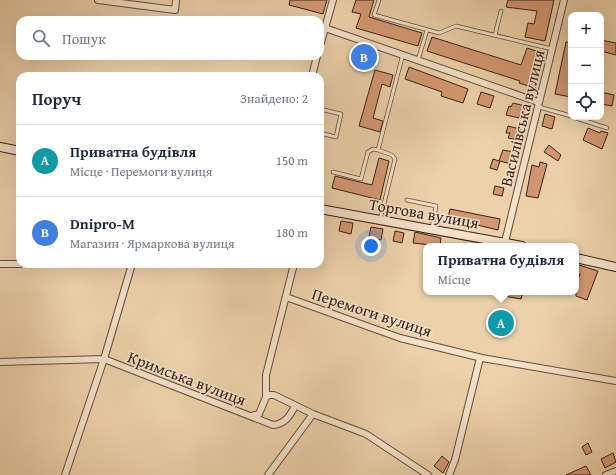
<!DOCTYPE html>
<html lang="uk">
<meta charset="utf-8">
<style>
:root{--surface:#fff;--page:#f2f2f3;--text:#1f2937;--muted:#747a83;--line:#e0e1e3;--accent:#8f2418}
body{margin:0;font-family:"Gentium Book Plus",serif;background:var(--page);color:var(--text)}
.controls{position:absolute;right:12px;top:12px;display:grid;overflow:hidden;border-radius:8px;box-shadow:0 4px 16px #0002}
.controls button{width:36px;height:36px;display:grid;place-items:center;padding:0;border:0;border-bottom:1px solid var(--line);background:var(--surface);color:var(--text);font:20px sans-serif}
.you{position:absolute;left:371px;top:246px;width:14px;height:14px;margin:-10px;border:3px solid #fff;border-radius:50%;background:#1a73e8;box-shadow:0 0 0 6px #1a73e833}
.badge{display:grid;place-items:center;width:26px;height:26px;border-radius:50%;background:var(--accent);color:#fff;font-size:13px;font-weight:700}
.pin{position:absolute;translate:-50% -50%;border:2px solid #fff;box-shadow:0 1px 4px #0006}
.popup{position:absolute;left:423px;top:243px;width:156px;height:52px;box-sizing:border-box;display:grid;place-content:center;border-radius:8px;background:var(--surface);filter:drop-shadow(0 1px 3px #0005);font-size:13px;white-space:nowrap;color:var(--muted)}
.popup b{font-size:15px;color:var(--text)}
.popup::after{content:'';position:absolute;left:50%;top:100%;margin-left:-8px;border:8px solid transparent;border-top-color:var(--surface)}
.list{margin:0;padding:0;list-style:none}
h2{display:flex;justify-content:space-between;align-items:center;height:52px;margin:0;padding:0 16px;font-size:17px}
h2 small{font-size:13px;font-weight:400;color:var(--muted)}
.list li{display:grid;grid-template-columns:26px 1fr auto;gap:12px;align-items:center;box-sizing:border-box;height:72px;padding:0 16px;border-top:1px solid var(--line)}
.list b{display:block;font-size:15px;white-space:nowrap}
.list p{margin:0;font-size:13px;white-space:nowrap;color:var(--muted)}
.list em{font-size:13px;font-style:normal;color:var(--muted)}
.icon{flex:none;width:22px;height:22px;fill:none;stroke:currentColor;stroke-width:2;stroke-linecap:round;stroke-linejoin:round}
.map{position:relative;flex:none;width:616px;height:475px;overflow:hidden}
.search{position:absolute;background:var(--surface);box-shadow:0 4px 16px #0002;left:16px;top:16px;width:308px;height:44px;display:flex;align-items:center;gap:10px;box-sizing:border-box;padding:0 14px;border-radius:12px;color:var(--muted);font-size:15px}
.panel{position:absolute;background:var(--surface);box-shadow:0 4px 16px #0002;left:16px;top:72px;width:308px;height:196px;border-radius:12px}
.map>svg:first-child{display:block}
.building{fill:#d39871;stroke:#382116}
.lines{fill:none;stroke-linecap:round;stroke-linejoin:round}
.lane-casing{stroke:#654d3b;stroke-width:4.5}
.street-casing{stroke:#654d3b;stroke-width:8}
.secondary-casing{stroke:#382116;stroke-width:10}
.lane{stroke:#f3e1c8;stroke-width:3}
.street{stroke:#f3e1c8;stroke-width:6}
.secondary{stroke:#f3e1c8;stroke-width:8}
.labels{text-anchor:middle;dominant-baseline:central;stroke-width:3;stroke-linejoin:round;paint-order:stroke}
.street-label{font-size:16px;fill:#382116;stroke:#f3e1c8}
</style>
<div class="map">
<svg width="616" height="475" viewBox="0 0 616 475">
<rect width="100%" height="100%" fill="#ecd1aa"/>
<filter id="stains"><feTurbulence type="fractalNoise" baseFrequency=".005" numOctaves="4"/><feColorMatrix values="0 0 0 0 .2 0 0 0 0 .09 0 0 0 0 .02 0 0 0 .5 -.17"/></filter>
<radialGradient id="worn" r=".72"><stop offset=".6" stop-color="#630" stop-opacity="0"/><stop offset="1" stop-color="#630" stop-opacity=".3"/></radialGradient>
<path class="building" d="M 290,0 L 327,0 L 323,14 L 289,5 Z
M 356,0 L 374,0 L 369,17 L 422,33 L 418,46 L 356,28 L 361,14 L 352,12 Z
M 508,0 L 554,0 L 545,41 L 525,37 L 528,23 L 534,24 L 537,11 L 506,7 Z
M 432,37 L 521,65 L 527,48 L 542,53 L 536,71 L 540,73 L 535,88 L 519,83 L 520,81 L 427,51 Z
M 601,40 L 616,43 L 616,55 L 601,51 Z
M 566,42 L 571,43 L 571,76 L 569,85 L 571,85 L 571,97 L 555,94 Z
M 409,67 L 468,89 L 463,103 L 441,96 L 442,92 L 405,79 Z
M 375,70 L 393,75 L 390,87 L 382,84 L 373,118 L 383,121 L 380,132 L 359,126 Z
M 481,92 L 494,96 L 490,108 L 477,104 Z
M 601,92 L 614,95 L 612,106 L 601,104 Z
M 513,103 L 525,106 L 522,116 L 520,115 L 519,118 L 506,115 L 509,106 L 511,107 Z
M 545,114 L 555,117 L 552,129 L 542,126 Z
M 508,126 L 520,129 L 517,140 L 508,138 L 510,133 L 506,133 Z
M 588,128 L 600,133 L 601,131 L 608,133 L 602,149 L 583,140 Z
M 549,145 L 561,155 L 558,161 L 544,152 Z
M 503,150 L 514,152 L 511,164 L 500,161 L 497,170 L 490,168 L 493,159 L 499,161 Z
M 379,158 L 389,161 L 380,200 L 332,188 L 335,176 L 372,185 Z
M 540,162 L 547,164 L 538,198 L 526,196 L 532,165 L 539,167 Z
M 495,186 L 504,188 L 502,196 L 493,194 Z
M 450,209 L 500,219 L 498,230 L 448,218 Z
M 341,221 L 353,223 L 351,234 L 339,231 Z
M 371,227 L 383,229 L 381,240 L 369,237 Z
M 395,231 L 404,233 L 402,243 L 393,241 Z
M 415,232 L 441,238 L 440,246 L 413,243 Z
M 576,264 L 598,271 L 587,300 L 576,296 L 576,285 L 580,274 L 576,273 Z
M 498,292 L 523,292 L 521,299 L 498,295 Z
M 496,315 L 510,318 L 506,332 L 493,328 Z
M 588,443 L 592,452 L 586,455 L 582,447 Z
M 613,453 L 616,462 L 605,468 L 601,459 Z
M 442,456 L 449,462 L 443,473 L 434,466 Z
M 586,466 L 591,475 L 566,475 Z"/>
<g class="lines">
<g class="lane-casing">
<path id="lane" d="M 379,0 L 374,15 L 439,33 L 456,26 L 552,49
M 495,35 L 501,11
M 418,60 L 427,30
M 539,107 L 571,116
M 320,109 L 341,114 L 336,137 L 320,133
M 573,117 L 607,128
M 333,172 L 361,179 L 368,152 L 373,149 L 378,150
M 407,200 L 436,206 L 432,228
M 380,220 L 395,159 L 392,155 L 378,150 L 403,54"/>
</g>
<g class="street-casing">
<path id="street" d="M 98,0 L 175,10 L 176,0
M 325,28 L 538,102
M 320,46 L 333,0
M 312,76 L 317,56
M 505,242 L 564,0
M 0,264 L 20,264
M 286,297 L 400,338 L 482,358 L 616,381
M 0,362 L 104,359 L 273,425 C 285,424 290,416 295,406
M 266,397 L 266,375 L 294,264
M 251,416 L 259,414 L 266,397 L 269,395 L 274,395 L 313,414 L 366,434 L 428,475
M 65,475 L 104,359 L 132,264
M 268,475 L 313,414
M 449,475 L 455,460 L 480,358
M 606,475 L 616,471"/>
</g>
<g class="secondary-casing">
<path id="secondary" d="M 0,147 L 20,151
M 320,209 L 522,246
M 576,258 L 616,267"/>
</g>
<use href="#lane" class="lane"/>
<use href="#street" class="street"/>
<use href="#secondary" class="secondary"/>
</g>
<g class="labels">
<g class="street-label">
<text transform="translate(522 118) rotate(-76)">Василівська вулиця</text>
<text transform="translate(424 213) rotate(10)">Торгова вулиця</text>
<text transform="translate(372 312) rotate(18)">Перемоги вулиця</text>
<text transform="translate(187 378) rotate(21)">Кримська вулиця</text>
</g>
</g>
<rect width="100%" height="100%" filter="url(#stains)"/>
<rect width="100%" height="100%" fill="url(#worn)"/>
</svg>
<div class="controls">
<button>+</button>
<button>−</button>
<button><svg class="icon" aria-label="locate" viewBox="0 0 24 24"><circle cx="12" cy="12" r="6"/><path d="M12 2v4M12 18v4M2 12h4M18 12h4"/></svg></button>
</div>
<div class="you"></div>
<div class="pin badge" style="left:501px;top:323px;background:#0f9aa8">A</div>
<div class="popup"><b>Приватна будівля</b>Місце</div>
<div class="pin badge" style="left:364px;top:57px;background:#3f7fe0">B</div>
<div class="search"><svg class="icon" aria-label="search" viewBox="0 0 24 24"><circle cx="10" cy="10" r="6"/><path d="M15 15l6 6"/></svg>Пошук</div>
<section class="panel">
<h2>Поруч<small>Знайдено: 2</small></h2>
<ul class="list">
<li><span class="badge" style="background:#0f9aa8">A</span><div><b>Приватна будівля</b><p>Місце · Перемоги вулиця</p></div><em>150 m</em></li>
<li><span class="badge" style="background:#3f7fe0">B</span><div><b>Dnipro-M</b><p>Магазин · Ярмаркова вулиця</p></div><em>180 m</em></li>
</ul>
</section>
</div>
